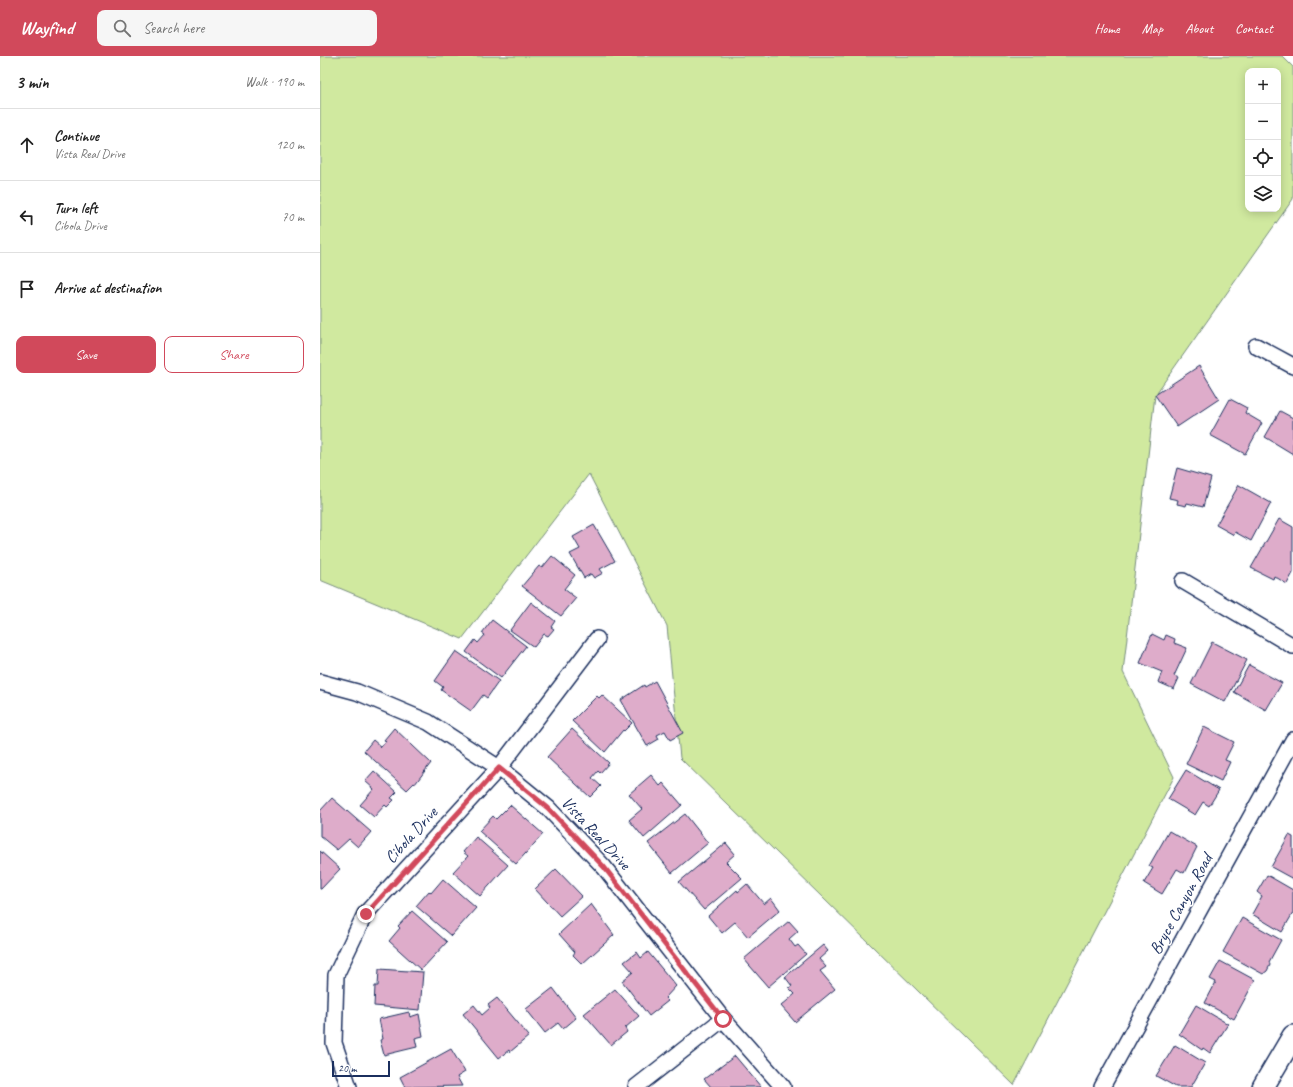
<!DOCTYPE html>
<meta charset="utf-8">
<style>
:root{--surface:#fff;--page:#f6f6f6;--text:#222;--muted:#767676;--line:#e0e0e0;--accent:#d1495b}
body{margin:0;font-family:Caveat,sans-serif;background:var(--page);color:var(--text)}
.controls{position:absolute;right:12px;top:12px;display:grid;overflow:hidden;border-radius:8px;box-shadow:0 2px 10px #0003}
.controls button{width:36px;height:36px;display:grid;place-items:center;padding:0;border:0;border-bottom:1px solid var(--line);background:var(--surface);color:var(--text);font:20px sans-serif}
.scale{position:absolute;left:12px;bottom:10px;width:58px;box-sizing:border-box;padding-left:4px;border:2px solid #1b2f5e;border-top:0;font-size:11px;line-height:14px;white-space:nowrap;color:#1b2f5e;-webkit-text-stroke:3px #fff;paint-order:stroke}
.stop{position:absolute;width:12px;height:12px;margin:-9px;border:3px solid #d1495b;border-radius:50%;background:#fff}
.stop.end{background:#d1495b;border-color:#fff;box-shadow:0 1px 4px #0008}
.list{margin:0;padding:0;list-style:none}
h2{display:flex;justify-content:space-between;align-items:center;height:52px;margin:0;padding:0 16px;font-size:17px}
h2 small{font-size:13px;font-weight:400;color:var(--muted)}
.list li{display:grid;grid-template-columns:26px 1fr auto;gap:12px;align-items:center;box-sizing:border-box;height:72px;padding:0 16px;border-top:1px solid var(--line)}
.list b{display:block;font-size:15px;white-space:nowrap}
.list p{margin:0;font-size:13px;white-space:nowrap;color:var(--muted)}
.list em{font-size:13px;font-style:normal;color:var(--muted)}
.actions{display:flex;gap:8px;padding:12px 16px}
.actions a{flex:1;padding:9px 0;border:1px solid var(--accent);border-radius:8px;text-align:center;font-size:14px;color:var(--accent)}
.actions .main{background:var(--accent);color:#fff}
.icon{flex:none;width:22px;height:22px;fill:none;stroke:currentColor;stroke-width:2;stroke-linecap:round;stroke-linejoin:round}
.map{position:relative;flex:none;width:973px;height:1031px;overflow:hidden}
header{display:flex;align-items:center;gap:24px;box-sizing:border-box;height:56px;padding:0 20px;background:var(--accent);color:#fff}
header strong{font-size:19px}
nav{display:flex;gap:22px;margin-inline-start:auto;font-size:14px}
.search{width:280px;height:36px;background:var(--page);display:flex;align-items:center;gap:10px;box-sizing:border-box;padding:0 14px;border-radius:8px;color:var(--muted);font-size:15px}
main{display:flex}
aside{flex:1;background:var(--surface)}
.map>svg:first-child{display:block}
.green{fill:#d0e99f;stroke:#768c7e;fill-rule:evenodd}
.building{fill:#deacca;stroke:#1b2f5e}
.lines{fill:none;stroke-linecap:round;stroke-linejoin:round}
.street-casing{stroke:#1b2f5e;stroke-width:18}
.secondary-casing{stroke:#1b2f5e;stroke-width:24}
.street{stroke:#fff;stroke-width:15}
.secondary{stroke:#fff;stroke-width:21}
.route{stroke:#d1495b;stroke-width:5}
.labels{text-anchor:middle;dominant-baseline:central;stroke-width:3;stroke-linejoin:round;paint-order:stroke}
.street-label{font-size:17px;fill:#1b2f5e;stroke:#fff}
</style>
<header>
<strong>Wayfind</strong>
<div class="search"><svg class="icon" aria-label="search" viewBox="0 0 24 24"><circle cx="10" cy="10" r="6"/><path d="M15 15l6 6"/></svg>Search here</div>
<nav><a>Home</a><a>Map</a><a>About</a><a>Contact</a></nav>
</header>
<main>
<aside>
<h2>3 min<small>Walk · 190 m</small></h2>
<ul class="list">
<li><svg class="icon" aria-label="ahead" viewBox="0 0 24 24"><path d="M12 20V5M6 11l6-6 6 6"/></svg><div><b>Continue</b><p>Vista Real Drive</p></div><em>120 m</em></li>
<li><svg class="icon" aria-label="left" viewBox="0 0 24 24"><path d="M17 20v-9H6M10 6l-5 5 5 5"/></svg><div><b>Turn left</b><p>Cibola Drive</p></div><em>70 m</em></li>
<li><svg class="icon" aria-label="arrive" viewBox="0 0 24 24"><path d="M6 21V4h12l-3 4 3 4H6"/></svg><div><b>Arrive at destination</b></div></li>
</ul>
<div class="actions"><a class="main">Save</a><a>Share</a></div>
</aside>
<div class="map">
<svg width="973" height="1031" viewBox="0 0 973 1031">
<rect width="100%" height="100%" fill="#fff"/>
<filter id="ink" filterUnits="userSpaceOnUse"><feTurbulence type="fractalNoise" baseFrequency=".025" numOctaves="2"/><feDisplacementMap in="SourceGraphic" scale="8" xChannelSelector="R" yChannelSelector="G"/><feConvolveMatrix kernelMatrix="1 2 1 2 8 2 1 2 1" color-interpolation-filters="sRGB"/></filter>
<g filter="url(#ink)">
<path class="green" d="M 0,0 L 962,0 L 973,11 L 973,143 L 835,339 L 803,616 L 854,721 L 694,1029 L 360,702 L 347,570 L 269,418 L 142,583 L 0,524 ZM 928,15 L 958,15 L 958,153 L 928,153 Z"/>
<path class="building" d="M 879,310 L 899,343 L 857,371 L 835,339 Z
M 910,343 L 927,352 L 925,357 L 942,367 L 925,398 L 890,379 Z
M 960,355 L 973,362 L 973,398 L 945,381 Z
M 857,412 L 891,422 L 883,451 L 867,447 L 866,450 L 857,448 L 858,444 L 849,442 Z
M 919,429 L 951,447 L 931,485 L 915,476 L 914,479 L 896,469 Z
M 959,463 L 973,471 L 973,517 L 967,528 L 954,520 L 953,523 L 931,512 Z
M 274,469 L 295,505 L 280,513 L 283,517 L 274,522 L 271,518 L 264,522 L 250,498 L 260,493 L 253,481 Z
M 232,500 L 255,519 L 244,533 L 256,542 L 241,560 L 202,530 L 219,510 L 222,512 Z
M 211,546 L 235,565 L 231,571 L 234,573 L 228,580 L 224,578 L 214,591 L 190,574 Z
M 172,564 L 206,590 L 181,622 L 146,596 L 155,584 L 158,587 L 165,579 L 162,577 Z
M 832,578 L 844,584 L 846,579 L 855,583 L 854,587 L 867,592 L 854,620 L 859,622 L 854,633 L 838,626 L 842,616 L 820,607 Z
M 892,586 L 927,604 L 905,646 L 871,628 Z
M 136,595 L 179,625 L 167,642 L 163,639 L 151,655 L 121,634 L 123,631 L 115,625 Z
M 929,609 L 962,627 L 946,654 L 914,636 Z
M 335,625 L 363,677 L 350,684 L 345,675 L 337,679 L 339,683 L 327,690 L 301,644 L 324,629 L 325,631 Z
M 282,639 L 312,667 L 304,675 L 303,674 L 285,696 L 252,665 L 277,640 L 279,642 Z
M 884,671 L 914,686 L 905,704 L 910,706 L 901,725 L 866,708 Z
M 74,672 L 111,707 L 95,728 L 94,727 L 87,734 L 44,695 L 53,684 L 61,691 L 66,685 L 64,684 Z
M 252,673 L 289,707 L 280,717 L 278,715 L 272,722 L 281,730 L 270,741 L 227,701 Z
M 866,714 L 899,734 L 889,750 L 883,746 L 875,759 L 848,743 Z
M 54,715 L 77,736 L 71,742 L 74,744 L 67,751 L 65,749 L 54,761 L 40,749 L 54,733 L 45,725 Z
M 331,719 L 340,730 L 343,727 L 362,749 L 324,782 L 309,764 L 322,753 L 309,738 Z
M 12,742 L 51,776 L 38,791 L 29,783 L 17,794 L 0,780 L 0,755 Z
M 190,749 L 223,778 L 196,808 L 159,775 L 173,760 L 176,763 Z
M 365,758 L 388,787 L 352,817 L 328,787 Z
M 849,775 L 877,791 L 864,817 L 857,813 L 842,838 L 824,827 L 833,812 L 829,810 Z
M 969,779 L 973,781 L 973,823 L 951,811 Z
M 156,781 L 188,809 L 160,840 L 133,816 L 148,800 L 143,796 Z
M 406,787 L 415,798 L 406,806 L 422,822 L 384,854 L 359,826 Z
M 0,795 L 20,813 L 1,833 L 0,833 Z
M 236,813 L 262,840 L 240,860 L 215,833 Z
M 947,819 L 973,834 L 973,857 L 962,876 L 932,858 L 942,840 L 937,836 Z
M 123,823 L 156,852 L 131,880 L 96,850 L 109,835 L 111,837 Z
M 427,828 L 444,848 L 451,842 L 460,854 L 428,881 L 415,866 L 402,877 L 388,860 L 417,834 L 418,836 Z
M 271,848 L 294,879 L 262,908 L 253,899 L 255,896 L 239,878 Z
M 92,855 L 127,886 L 101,914 L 69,885 L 80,872 L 78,870 Z
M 922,862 L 961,884 L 949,906 L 950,909 L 947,915 L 943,918 L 903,896 Z
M 469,865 L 478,875 L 469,883 L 475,891 L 478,889 L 486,898 L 448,931 L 424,903 Z
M 503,889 L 508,895 L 499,903 L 506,911 L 500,915 L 515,933 L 475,966 L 461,950 L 475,938 L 469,932 L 472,930 L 465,921 Z
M 317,896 L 321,902 L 328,896 L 356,930 L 345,942 L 348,945 L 329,960 L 302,925 L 313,916 L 304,906 Z
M 900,905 L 935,924 L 914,963 L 885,947 L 896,926 L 890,923 Z
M 59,913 L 103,916 L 100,954 L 54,950 L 55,930 L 58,930 Z
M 233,932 L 256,962 L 243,973 L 238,967 L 225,977 L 206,953 Z
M 295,933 L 319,960 L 305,972 L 307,976 L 291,989 L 264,958 Z
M 177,942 L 209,980 L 190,996 L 189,994 L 179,1002 L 143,958 L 154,949 L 162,959 L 170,952 L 168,949 Z
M 876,949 L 908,968 L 890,997 L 883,992 L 882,994 L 859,978 Z
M 89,956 L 90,961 L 99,958 L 103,980 L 95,982 L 97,991 L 64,999 L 60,984 L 63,983 L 59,963 Z
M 855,989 L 885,1007 L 871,1031 L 856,1031 L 836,1020 Z
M 131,993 L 145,1016 L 137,1021 L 142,1030 L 85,1031 L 80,1021 Z
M 415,1000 L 441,1031 L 391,1031 L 384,1023 Z"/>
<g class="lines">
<g class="street-casing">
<path id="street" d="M 936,290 L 973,310
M 863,525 L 973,590
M 0,626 L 37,636 L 108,666 L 179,712 L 228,752 L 284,811 L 403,963 L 463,1031
M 29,1031 L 14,987 L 16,919 L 45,858 L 179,712 L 277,583
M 316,1031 L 403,963
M 782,1031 L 973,684"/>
</g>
<g class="secondary-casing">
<path id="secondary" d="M 943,1031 L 973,980"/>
</g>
<use href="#street" class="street"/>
<use href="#secondary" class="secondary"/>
</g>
</g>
<g class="lines" filter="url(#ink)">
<path class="route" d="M 46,858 L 179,712 L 228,752 L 284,811 L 403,963"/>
</g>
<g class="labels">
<g class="street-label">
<text transform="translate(276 777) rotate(47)">Vista Real Drive</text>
<text transform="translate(91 779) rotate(-48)">Cibola Drive</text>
<text transform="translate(861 848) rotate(-61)">Bryce Canyon Road</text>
</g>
</g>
</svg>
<div class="controls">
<button>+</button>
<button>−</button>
<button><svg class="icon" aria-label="locate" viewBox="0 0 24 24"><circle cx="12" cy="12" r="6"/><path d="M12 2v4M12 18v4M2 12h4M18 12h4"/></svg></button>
<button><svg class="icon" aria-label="layers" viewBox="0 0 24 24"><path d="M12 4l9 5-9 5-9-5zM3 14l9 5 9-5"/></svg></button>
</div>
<div class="scale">20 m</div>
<div class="stop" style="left:403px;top:963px"></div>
<div class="stop end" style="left:46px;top:858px"></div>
</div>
</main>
